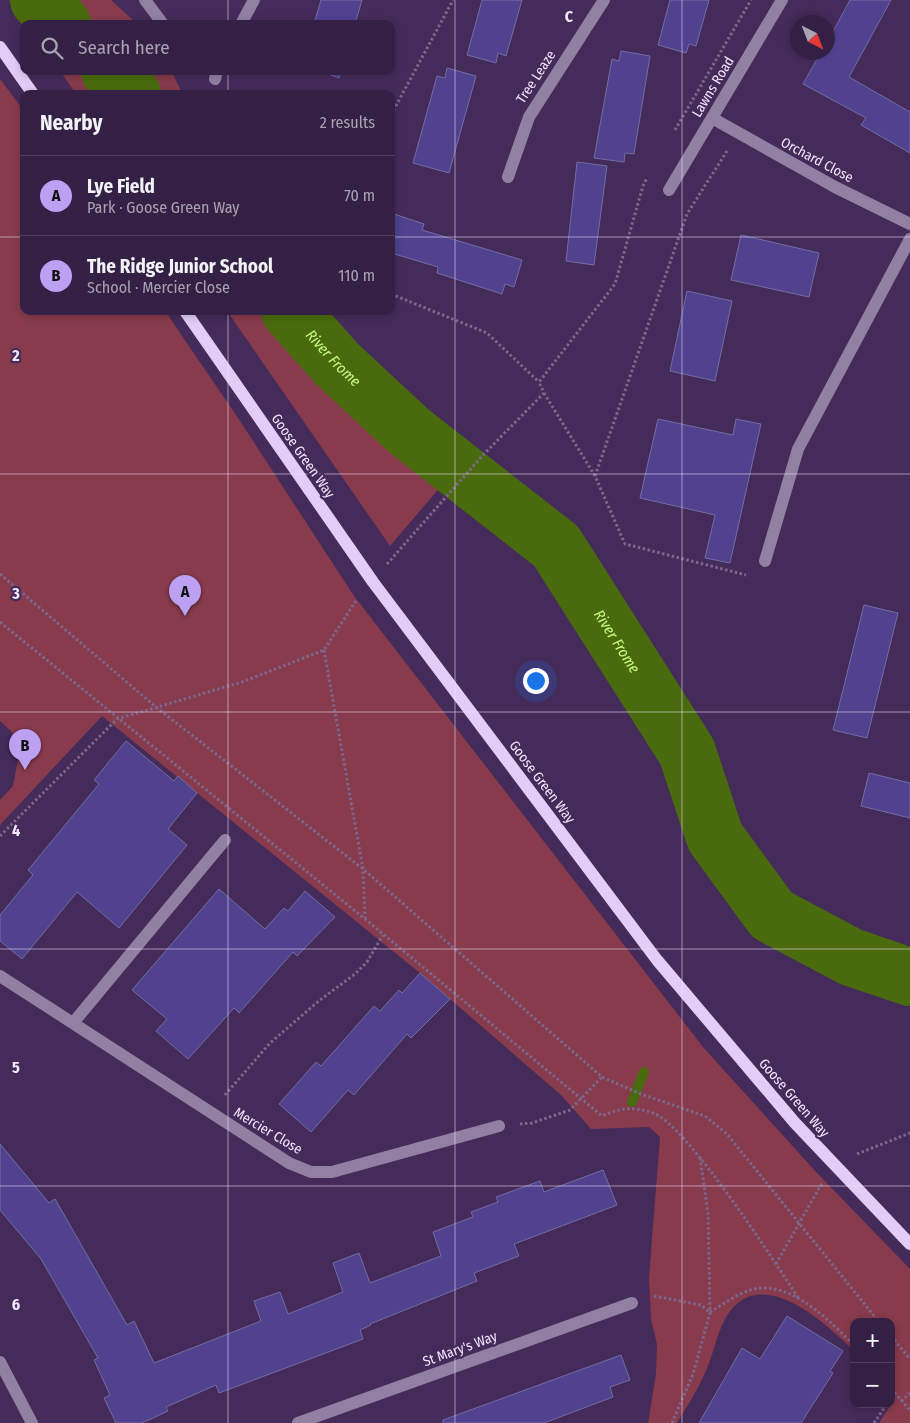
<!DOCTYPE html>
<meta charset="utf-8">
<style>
:root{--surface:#342044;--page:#3f2d4f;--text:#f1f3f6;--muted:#a9a3b2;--line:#4e3e5d;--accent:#bca0f2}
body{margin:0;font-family:"Fira Sans Condensed",sans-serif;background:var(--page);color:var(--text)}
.controls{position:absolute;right:15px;bottom:15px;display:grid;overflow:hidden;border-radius:10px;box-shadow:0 2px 8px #0003}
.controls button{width:45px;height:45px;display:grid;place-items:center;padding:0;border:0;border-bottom:1px solid var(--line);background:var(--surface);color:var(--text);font:25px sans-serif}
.compass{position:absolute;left:790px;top:15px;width:45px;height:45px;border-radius:50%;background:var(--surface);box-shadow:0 2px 8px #0003;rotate:138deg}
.you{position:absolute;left:535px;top:680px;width:18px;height:18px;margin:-12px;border:4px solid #fff;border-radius:50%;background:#1a73e8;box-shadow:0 0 0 8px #1a73e833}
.badge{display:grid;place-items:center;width:32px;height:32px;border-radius:50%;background:var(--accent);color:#111;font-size:16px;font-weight:700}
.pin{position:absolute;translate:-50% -41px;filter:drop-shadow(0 1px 2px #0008)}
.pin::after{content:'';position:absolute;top:26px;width:18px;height:15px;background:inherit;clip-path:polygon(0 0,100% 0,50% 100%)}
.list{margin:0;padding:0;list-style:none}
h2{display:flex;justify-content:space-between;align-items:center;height:65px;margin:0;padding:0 20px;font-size:21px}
h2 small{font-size:16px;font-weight:400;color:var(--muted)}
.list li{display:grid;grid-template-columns:32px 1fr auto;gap:15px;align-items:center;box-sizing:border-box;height:80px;padding:0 20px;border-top:1px solid var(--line)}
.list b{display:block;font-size:19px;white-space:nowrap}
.list p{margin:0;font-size:16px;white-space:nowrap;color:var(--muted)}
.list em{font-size:16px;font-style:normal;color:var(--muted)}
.icon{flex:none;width:28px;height:28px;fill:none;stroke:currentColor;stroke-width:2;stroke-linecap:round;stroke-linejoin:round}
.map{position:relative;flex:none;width:910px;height:1423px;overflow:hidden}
.search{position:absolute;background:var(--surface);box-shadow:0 2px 8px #0003;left:20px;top:20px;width:375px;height:55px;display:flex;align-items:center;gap:12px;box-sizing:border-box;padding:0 18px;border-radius:10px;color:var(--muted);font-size:19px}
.panel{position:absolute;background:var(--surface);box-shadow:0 2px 8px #0003;left:20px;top:90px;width:375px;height:225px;border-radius:10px}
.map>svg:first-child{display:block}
.green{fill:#883b4c}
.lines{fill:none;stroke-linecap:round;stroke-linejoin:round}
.stream{stroke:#4a6b0d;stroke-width:10}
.river{stroke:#4a6b0d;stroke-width:58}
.building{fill:#50428f;stroke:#726ca3}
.path{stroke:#7c668d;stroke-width:3;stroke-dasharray:2.5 2.5;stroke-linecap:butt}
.minor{stroke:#9180a2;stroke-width:12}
.major{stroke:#e2cdf7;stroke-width:12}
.grid{fill:none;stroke:#f2e6fd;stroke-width:1;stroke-opacity:0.55}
.labels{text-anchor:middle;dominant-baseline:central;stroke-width:4.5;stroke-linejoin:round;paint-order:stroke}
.street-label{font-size:14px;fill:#f2e6fd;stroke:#452b5a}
.water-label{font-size:15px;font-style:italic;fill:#c6f886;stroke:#452b5a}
.grid-label{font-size:16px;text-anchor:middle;font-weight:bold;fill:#f2e6fd;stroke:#452b5a;stroke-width:4.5;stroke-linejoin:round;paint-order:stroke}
</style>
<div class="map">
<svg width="910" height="1423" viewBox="0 0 910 1423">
<rect width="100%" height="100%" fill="#452b5a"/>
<path class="green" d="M 9,0 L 111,0 L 137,24 L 26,24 Z
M 60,71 L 172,71 L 182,94 L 76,94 Z
M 0,79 L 24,111 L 24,311 L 165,311 L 238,418 L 354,596 L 703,1047 L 817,1173 L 910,1269 L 910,1423 L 879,1423 L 894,1400 L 891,1396 L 891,1322 L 854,1322 L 854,1351 C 825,1322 758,1260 725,1319 C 716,1336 713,1356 705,1373 C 698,1390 686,1407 677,1423 L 648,1423 L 656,1374 L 657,1344 L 651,1319 L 649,1278 L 660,1137 L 649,1127 L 591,1129 L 561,1095 L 420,973 L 102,716 L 0,825 L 0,800 L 13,786 L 18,760 L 12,732 L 0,721 Z
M 227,311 L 296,311 L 291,325 L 377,418 L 447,479 L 390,546 Z"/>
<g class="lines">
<path class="stream" d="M 632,1102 L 644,1072"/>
<g class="river">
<path d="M 39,0 L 62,24"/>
<path d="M 110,71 L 132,94"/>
<path id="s1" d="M 290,311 L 337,364 L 409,431 L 556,546 L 687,752 L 715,837 L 772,915 L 851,957 L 910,977"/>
</g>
</g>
<path class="building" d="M 321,0 L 362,0 L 355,24 L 314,24 Z
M 482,0 L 522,0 L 506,56 L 498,53 L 496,63 L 467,55 Z
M 670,0 L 709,0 L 696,46 L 689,44 L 686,53 L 658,45 Z
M 850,0 L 891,0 L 849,77 L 910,112 L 910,153 L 861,125 L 866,118 L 803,84 L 821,52 L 828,52 L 828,41 Z
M 621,51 L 650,56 L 634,154 L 625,153 L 624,162 L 594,158 L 612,59 L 619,61 Z
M 447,68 L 476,76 L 449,173 L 413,163 L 437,76 L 445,78 Z
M 320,71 L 341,71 L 339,78 Z
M 577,162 L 607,166 L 594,265 L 566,261 Z
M 391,213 L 424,224 L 422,230 L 522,260 L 514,287 L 505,284 L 502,294 L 437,273 L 438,267 L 391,253 Z
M 741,235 L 819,253 L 809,297 L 731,280 Z
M 687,291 L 732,301 L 715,381 L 670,371 Z
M 658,419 L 733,435 L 736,419 L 761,424 L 730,563 L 705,558 L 715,515 L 640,498 Z
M 864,605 L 898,613 L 867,738 L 833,730 Z
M 126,741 L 174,781 L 178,776 L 197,793 L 168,829 L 187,845 L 119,928 L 77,892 L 22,959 L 0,941 L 0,915 L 33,875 L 28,870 L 99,784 L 94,780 Z
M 869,773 L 910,783 L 910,818 L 861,806 Z
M 219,889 L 265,929 L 284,908 L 288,911 L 305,891 L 335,917 L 297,956 L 293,952 L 239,1013 L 234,1008 L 188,1059 L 156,1031 L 167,1019 L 132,990 Z
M 420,973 L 450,999 L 411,1038 L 407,1034 L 354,1095 L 348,1090 L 311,1132 L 279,1104 L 316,1062 L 321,1066 L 374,1006 L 380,1011 L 399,990 L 402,993 Z
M 0,1144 L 49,1203 L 55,1199 L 127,1325 L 134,1321 L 154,1363 L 261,1321 L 254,1301 L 280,1292 L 288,1314 L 343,1292 L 333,1263 L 359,1253 L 370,1283 L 441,1256 L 433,1232 L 473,1217 L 471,1212 L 498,1202 L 496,1197 L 540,1181 L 544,1192 L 603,1170 L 617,1205 L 514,1244 L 519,1256 L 474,1273 L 477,1281 L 370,1324 L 371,1325 L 360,1330 L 363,1339 L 219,1393 L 216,1385 L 166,1407 L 168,1411 L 142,1423 L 116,1423 L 104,1398 L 110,1395 L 94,1360 L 98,1358 L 41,1259 L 0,1210 Z
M 787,1316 L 843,1351 L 830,1371 L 833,1373 L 801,1423 L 699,1423 L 742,1348 L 760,1359 Z
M 621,1355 L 630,1380 L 610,1387 L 613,1397 L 544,1423 L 443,1423 L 443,1420 Z"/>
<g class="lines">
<path class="path" d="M 391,115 L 453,0
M 675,130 L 751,0
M 391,294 L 487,333 L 539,382
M 544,393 L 595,476 L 625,544 L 746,575
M 595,476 L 687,214 L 727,151
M 387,564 L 483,455 L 544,393 L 539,382 L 615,284 L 643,186 L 647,178
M 0,574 L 156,707 L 363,869 L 602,1077 L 641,1094 L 705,1116 L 727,1134 L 879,1322
M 0,622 L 365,919 L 602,1116 C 621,1108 632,1106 653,1113 C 686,1124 776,1264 799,1299
M 324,650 L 363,869 L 365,918
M 0,836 L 117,719 L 242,682 L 324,650 L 357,599
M 225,1095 L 270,1043 L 320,1000 L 355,974 L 367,962 L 383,935
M 520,1124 L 532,1123 L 570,1110 L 602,1077
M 857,1154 L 910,1133
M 776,1264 L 822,1183
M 654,1296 L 701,1305 L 709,1312
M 710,1312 C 726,1303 744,1288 763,1288 C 799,1288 830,1322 854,1345
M 891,1336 L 910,1359
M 891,1389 L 910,1410
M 901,1401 L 910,1393
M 672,1423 L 693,1374 L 710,1313 L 708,1213 L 700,1157
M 874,1423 L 887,1404"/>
<path class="minor" d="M 145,0 L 163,24
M 241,24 L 254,0
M 215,79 L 217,71
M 712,118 L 835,187 L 910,224
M 508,177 L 529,117 L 604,0
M 669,190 L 782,0
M 765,561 L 798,449 L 910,239
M 0,976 L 289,1163 L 311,1172 L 332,1172 L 499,1126
M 73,1023 L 225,840
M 0,1362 L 32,1423
M 298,1423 L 632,1303"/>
<path class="major" d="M 0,47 L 33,94
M 185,311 L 373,582 L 657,960 L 795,1123 L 910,1244"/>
</g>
<path class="grid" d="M 228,0 L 228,24M 455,0 L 455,1423M 682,0 L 682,1423M 228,71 L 228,94M 0,237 L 24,237M 391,237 L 910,237M 228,311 L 228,1423M 0,474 L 910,474M 0,712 L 910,712M 0,949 L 910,949M 0,1186 L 910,1186"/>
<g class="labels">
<g class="street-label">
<text transform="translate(536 77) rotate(-57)">Tree Leaze</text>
<text transform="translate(713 87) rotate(-59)">Lawns Road</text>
<text transform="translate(817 160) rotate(28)">Orchard Close</text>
<text transform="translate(303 456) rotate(55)">Goose Green Way</text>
<text transform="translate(542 782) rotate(53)">Goose Green Way</text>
<text transform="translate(794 1098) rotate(49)">Goose Green Way</text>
<text transform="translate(268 1131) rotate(31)">Mercier Close</text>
<text transform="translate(460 1349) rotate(-20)">St Mary's Way</text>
</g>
<g class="water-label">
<text stroke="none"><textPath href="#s1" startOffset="64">River Frome</textPath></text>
<text stroke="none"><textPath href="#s1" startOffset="469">River Frome</textPath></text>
</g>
</g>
<g class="grid-label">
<text x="569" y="22">C</text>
<text x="16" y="361">2</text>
<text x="16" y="599">3</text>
<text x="16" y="836">4</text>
<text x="16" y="1073">5</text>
<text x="16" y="1310">6</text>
</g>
</svg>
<div class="controls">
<button>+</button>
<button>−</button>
</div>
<svg class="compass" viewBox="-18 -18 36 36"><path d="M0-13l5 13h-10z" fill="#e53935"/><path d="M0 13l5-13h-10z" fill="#a9a3b2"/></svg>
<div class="you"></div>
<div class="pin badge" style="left:185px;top:616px">A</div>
<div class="pin badge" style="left:25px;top:770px">B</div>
<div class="search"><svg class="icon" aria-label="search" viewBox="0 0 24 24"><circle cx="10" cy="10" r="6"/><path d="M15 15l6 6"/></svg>Search here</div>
<section class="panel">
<h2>Nearby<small>2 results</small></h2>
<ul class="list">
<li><span class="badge">A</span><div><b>Lye Field</b><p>Park · Goose Green Way</p></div><em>70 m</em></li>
<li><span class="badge">B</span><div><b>The Ridge Junior School</b><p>School · Mercier Close</p></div><em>110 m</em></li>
</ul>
</section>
</div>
